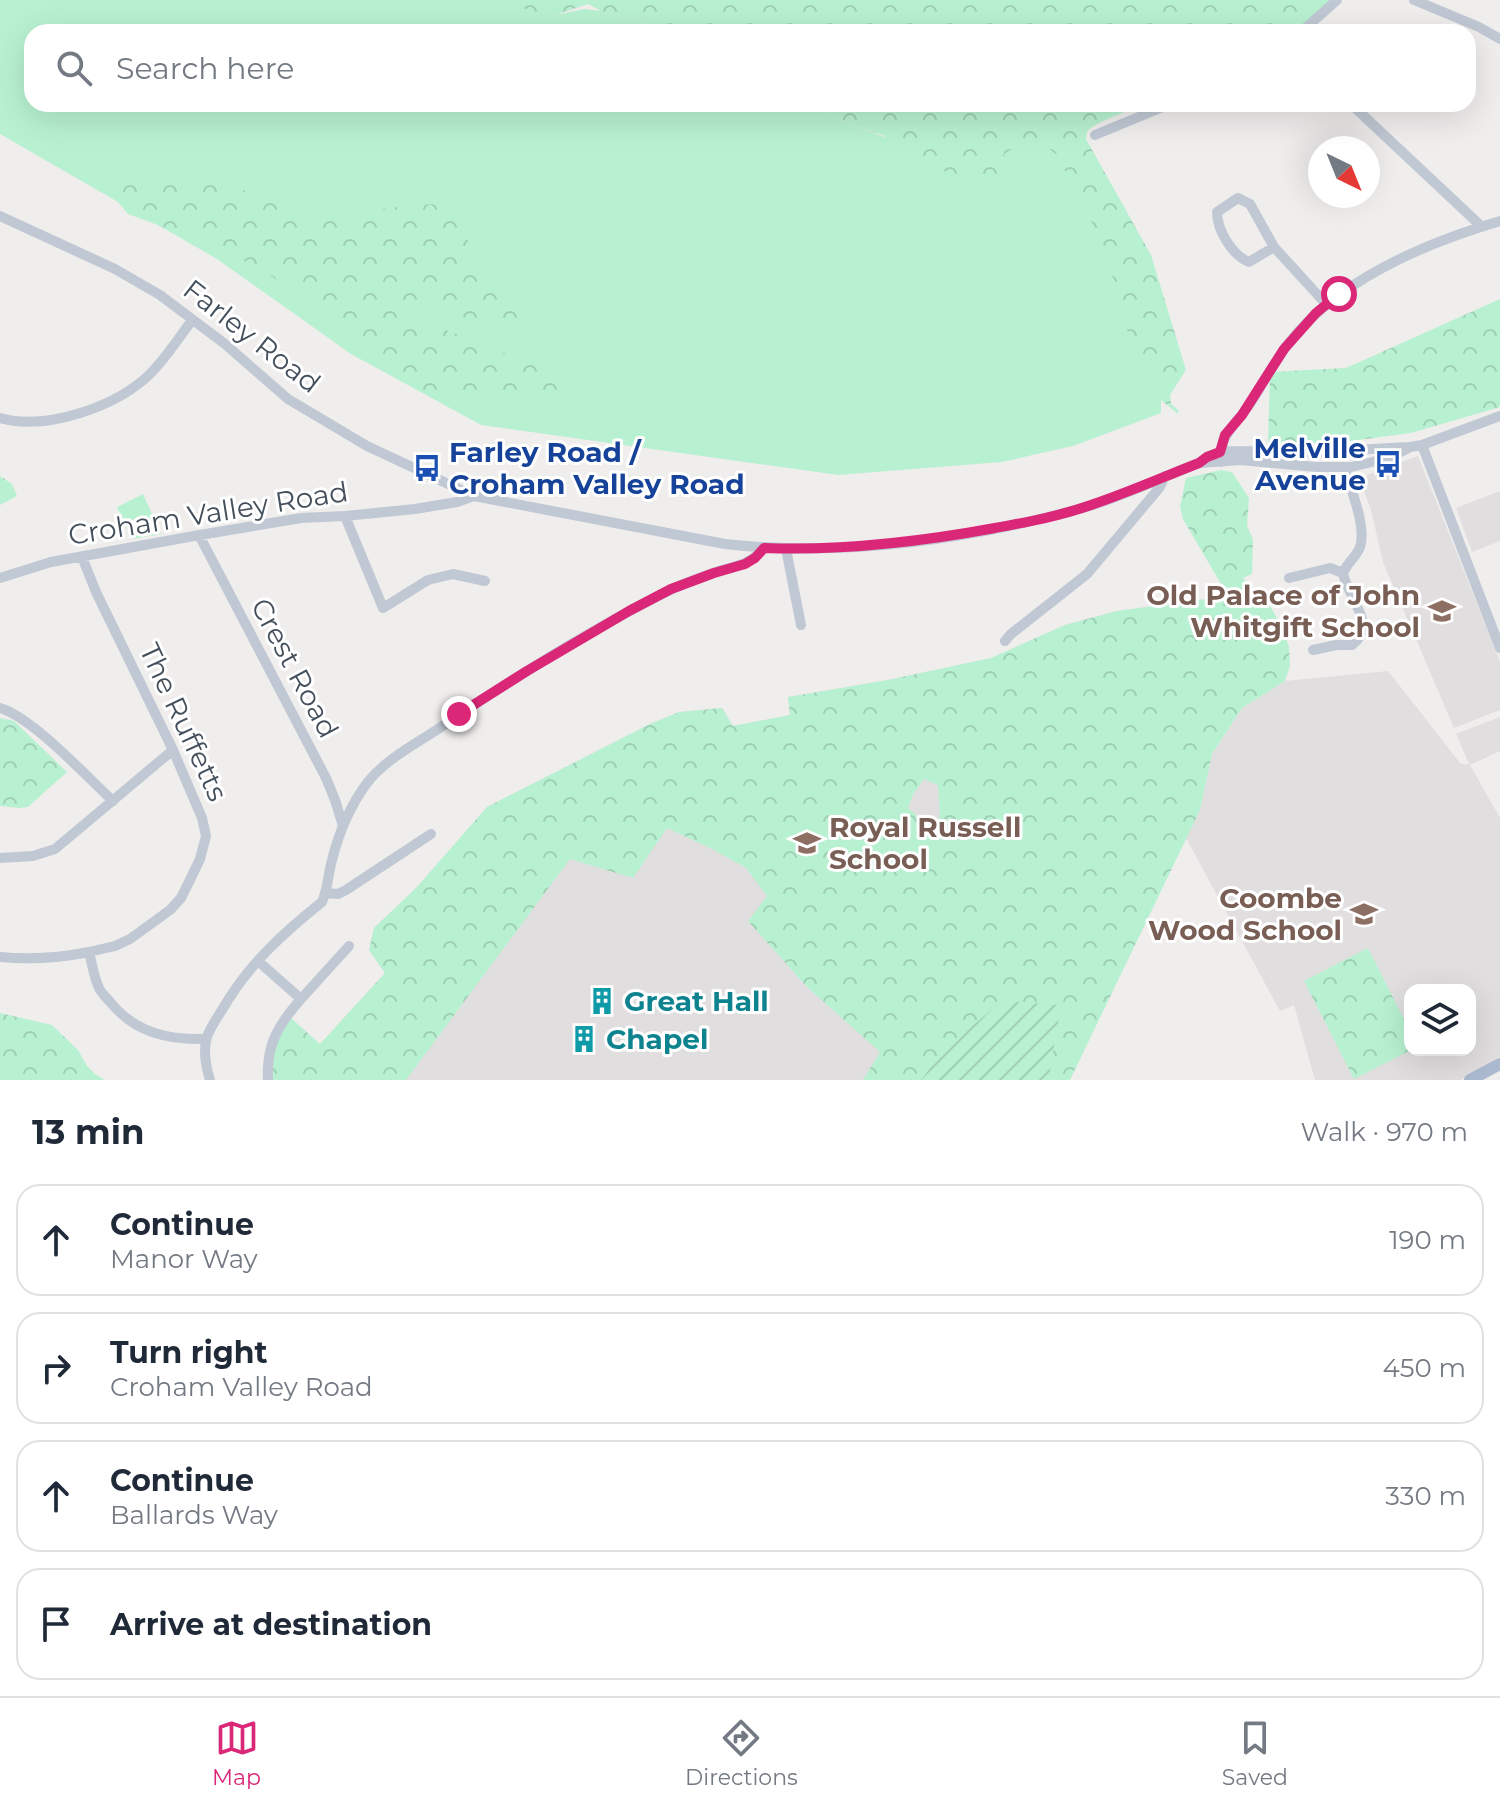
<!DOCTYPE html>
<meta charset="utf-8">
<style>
:root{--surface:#fff;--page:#f6f6f7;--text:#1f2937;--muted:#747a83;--line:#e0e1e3;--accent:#db2777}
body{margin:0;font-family:Montserrat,sans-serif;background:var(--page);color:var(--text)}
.controls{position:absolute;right:24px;bottom:24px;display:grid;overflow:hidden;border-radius:16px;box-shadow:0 8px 32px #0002}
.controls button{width:72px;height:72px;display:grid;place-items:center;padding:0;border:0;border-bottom:2px solid var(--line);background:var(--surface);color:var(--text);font:40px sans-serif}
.compass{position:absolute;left:1308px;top:136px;width:72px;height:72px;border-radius:50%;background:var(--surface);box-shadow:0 8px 32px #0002;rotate:137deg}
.stop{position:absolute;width:24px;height:24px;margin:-18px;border:6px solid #db2777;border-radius:50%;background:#fff}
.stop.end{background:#db2777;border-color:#fff;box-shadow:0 2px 8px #0008}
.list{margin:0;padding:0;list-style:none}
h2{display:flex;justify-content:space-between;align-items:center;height:104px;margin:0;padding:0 32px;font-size:34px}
h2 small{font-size:26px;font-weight:400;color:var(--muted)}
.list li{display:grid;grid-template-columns:52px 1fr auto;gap:24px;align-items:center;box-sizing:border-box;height:112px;margin:0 16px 16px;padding:0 16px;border:2px solid var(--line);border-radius:24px}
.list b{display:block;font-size:30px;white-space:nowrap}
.list p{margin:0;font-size:26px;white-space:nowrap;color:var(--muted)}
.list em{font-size:26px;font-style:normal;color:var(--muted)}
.icon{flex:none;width:44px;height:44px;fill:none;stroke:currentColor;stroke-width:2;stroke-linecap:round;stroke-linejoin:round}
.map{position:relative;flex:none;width:1500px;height:1080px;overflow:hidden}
.search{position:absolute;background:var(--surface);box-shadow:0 8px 32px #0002;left:24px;right:24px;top:24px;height:88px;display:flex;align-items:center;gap:20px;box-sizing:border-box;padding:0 28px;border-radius:24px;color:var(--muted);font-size:30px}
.sheet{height:616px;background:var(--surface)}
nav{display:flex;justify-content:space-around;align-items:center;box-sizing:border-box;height:112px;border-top:2px solid var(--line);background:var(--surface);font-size:22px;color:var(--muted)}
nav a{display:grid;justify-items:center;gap:4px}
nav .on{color:var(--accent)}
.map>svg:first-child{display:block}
.education{fill:#e1dedf;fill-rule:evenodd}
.grass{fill:#b8f1d1}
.forest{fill:url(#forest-crowns);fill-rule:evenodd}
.garden{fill:url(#garden-furrows)}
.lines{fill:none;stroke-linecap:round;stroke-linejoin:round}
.minor{stroke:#bfc8d3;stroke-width:10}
.major{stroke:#abbace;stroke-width:12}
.route{stroke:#db2777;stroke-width:10}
.labels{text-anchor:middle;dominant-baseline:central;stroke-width:6;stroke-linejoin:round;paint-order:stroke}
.street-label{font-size:28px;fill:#444f5c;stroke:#fff}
.transit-label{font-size:28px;font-weight:bold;fill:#164399;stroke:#fff;text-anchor:end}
.education-label{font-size:28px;font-weight:bold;fill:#785e54;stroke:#fff;text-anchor:end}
.culture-label{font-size:28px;font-weight:bold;fill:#0d838f;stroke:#fff;text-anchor:start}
</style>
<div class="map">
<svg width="1500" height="1080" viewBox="0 0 1500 1080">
<defs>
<pattern id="forest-crowns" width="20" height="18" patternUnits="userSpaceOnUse" patternTransform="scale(2)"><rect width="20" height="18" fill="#b8f1d1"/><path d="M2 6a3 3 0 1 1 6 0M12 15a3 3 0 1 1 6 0" fill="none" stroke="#9fd0b6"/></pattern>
<pattern id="garden-furrows" width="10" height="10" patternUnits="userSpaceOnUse" patternTransform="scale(2)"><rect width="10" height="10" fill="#b8f1d1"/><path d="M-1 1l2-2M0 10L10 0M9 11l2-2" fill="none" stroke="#9fd0b6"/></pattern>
</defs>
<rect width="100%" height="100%" fill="#f0eded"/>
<path class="education" d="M 1418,456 L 1500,661 L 1500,710 L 1454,728 L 1383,562 L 1371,510 L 1359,478 Z
M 1500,491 L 1500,541 L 1472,552 L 1456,508 Z
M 1228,596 L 921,1080 L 273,1080 L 320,1044 L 385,973 L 369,950 L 374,928 L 416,888 L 487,807 L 650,724 L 679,712 L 722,708 L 733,726 L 790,715 L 788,697 L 888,680 L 991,658 L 1065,625 L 1117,611 Z
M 1388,671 L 1461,764 L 1469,764 L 1456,734 L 1500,717 L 1500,751 L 1470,765 L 1500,818 L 1500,1057 L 1461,1080 L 1315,1080 L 1294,1005 L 1280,1011 L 1186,838 L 1200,810 L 1212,754 L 1242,708 L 1285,681 ZM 1410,990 L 1470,990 L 1470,1050 L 1410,1050 Z"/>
<path class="grass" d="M 0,0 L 497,0 L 555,15 L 585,9 L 601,11 L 636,20 L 666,32 L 32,32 L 32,104 L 812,104 L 857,127 L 885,137 L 980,132 L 1009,119 L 1044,129 L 1128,292 L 1161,397 L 1161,413 L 1073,446 L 1002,462 L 838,475 L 481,425 L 351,354 L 217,259 L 0,134 Z
M 143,494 L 161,534 L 132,539 L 117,507 Z"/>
<path class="forest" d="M 494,0 L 1333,0 L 1297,32 L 666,32 L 636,20 L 601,11 L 588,4 L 555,15 L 537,12 Z
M 812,104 L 1147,104 C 1135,108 1092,123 1087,132 C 1086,134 1087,137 1086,139 L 1151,255 L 1186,370 L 1170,395 L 1171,404 L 1178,410 L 1178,414 L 1161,400 L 1146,356 L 1135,353 L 1128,340 L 1126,311 L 1113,279 L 1107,252 L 1057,155 L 1042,143 L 1019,141 L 1014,148 L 1004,154 L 1009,164 L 1010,175 L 1003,177 L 993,173 L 989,175 L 989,182 L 984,186 C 969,185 961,181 950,171 L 936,172 L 916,163 L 907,157 L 885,136 L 857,127 Z
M 134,181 L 202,181 L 251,192 L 287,208 L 320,218 L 411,205 L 445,204 L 453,212 L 462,232 L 523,321 L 502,326 L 479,322 L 427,306 L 411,307 L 401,317 L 407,324 L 423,328 L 441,328 L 512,356 L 534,361 L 554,375 L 564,392 L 546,395 L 530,394 L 487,398 L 443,397 L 407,384 L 372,358 L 325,314 L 270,275 L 220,248 L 128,214 L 113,196 L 115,187 Z
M 1500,299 L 1500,407 L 1411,433 L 1343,442 L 1268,444 L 1270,372 L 1346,368 Z
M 1221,470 L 1232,472 L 1249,498 L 1247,526 L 1253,539 L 1252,574 L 1243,578 L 1269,604 L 1282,627 L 1289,647 L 1290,666 L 1285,681 L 1242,708 L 1212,754 L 1200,810 L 1070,1080 L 863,1080 L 880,1052 L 806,986 L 748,921 L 767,896 L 746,868 L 714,850 L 667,828 L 633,878 L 570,859 L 406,1080 L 273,1080 C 270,1052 276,1040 290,1017 L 320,1044 L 385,973 L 369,950 L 374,928 L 416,888 L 487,807 L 650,724 L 679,712 L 722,708 L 733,726 L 790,715 L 788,697 L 888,680 L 991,658 L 1065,625 L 1117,611 L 1228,596 L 1183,519 L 1180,507 L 1186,478 ZM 924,779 L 938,785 L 940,817 L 929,826 L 908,808 L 914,793 Z
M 0,476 L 12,484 L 17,496 L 0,505 Z
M 0,718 L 14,721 L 67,772 L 28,807 L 19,808 L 0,806 Z
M 1368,948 L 1410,1031 L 1411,1050 L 1354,1079 L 1304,981 Z
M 0,1013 L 52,1025 L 78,1050 L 87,1066 L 95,1074 L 105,1080 L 0,1080 Z"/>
<path class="garden" d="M 1002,1001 L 1061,1005 L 1050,1071 L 1051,1080 L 921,1080 L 945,1049 Z"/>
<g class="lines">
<path class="minor" d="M 1414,0 L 1479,27 L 1500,39
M 1301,32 L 1337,0
M 1351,104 L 1481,226
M 1095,135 L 1170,104
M 0,216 L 115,269 L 160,295 L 225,344 L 288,399 L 367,446 L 474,496 L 725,544 C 844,557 970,540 1086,507 C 1123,496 1163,477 1199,463 L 1207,457 L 1223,451 L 1313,452 L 1410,447
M 1274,247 L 1250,204 L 1238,198 L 1217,212 C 1217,230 1232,255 1249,262 L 1274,247 L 1326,304
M 0,418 C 46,431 116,407 150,374 C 166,358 179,338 192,320
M 1422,445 L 1500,648
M 1221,462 C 1218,436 1237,423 1250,404 C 1266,379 1278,354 1298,332 C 1348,276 1429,242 1500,221
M 1199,463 L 1240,460 L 1317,467 L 1351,467 L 1372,462 L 1393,456 L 1410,447 L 1422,445 L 1500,416
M 345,516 L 383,608 L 428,580 L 453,574 L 485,581
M 199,535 L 326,778 L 335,800 L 343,826
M 786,549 L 801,625
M 82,557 L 96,592 L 173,750 L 202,818 L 206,836 L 200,859 L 188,884 L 181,898 L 170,910 L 130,939 L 115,946 L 89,952
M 0,578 L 51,562 L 194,536 L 301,518 L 345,516 L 415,509 L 457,502 L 474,496
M 1289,578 L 1330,568 L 1343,573
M 1005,641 L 1011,634 L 1087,574 L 1160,487 L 1165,476
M 1313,650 L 1336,645 L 1352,645 C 1379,625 1347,597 1343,573 C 1347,563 1357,556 1360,547 C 1367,527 1350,487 1344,467
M 0,708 C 32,717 86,776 113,801
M 0,858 L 33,856 L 55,849 L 173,750
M 326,893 L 338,894 L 346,890 L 431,834
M 0,957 C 31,960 59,958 89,952 C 92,963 94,978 99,988 C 101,993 107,998 111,1003 C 136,1033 168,1040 206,1039
M 258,961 L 301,999 C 278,1025 266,1045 268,1080
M 301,999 L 349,946
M 210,1080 C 206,1067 203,1050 207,1037 C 210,1028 217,1018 222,1010 C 247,966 283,933 322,902 C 328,888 328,874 332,860 C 339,832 350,806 367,783 C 384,761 412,746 435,731 C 507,682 582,635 660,595 C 676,587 693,580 710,574 C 732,566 748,567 764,548"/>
<path class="major" d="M 1470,1080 L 1500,1064"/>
</g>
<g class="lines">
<path class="route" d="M 459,714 L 527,671 L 629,611 L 671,589 L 714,573 L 745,564 L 755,558 L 764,548 C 842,551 919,542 995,528 C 1027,522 1060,516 1091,505 C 1127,493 1163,477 1199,463 L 1207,457 L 1220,452 L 1225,435 L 1242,415 L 1284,349 L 1316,313 L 1339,294"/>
</g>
<defs>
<g id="bus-bare" transform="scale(2.16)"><path d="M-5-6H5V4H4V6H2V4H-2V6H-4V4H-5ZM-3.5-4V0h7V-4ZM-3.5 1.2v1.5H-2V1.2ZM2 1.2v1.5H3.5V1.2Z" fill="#1a4fb4" stroke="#fff" stroke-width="2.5" paint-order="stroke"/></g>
<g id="school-bare" transform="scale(2.16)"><path d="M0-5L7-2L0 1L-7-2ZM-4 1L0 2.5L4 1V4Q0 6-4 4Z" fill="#8d6e63" stroke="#fff" stroke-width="2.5" paint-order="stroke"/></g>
<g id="building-bare" transform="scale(2.16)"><path d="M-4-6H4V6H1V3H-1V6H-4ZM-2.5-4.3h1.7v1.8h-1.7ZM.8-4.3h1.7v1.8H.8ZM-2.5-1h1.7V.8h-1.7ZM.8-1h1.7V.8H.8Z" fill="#0f9aa8" stroke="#fff" stroke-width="2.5" paint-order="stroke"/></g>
</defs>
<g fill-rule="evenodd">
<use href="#bus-bare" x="1388" y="464"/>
<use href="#bus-bare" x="427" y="468"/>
<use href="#school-bare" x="1442" y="611"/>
<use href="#school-bare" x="807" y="843"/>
<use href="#school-bare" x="1364" y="914"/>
<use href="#building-bare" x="602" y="1001"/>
<use href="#building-bare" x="584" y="1039"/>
</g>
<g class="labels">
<g class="street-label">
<text transform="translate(252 336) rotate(38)">Farley Road</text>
<text transform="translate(208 513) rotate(-9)">Croham Valley Road</text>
<text transform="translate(295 668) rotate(62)">Crest Road</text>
<text transform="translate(184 722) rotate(65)">The Ruffetts</text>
</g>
<g class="transit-label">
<text x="1366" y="448">Melville<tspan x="1366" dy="32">Avenue</tspan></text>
<text x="449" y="452" text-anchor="start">Farley Road /<tspan x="449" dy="32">Croham Valley Road</tspan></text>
</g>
<g class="education-label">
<text x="1420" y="595">Old Palace of John<tspan x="1420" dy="32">Whitgift School</tspan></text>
<text x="829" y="827" text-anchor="start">Royal Russell<tspan x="829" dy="32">School</tspan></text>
<text x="1342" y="898">Coombe<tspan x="1342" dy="32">Wood School</tspan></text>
</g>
<g class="culture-label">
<text x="624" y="1001">Great Hall</text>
<text x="606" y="1039">Chapel</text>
</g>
</g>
</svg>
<div class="controls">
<button><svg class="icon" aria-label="layers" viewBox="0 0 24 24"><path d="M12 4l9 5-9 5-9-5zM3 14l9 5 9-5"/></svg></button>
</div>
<svg class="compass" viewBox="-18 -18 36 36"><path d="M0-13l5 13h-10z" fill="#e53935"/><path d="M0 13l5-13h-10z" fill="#747a83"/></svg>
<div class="stop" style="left:1339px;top:294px"></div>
<div class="stop end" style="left:459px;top:714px"></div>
<div class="search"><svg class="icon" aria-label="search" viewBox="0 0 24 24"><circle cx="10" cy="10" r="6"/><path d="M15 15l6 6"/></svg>Search here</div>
</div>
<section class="sheet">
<h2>13 min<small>Walk · 970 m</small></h2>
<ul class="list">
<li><svg class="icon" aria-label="ahead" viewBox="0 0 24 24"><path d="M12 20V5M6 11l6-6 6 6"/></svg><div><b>Continue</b><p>Manor Way</p></div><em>190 m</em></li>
<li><svg class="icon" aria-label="right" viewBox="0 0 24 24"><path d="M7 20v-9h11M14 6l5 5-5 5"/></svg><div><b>Turn right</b><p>Croham Valley Road</p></div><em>450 m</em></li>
<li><svg class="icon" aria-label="ahead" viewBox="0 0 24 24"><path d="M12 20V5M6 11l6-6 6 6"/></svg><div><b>Continue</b><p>Ballards Way</p></div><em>330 m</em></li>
<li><svg class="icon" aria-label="arrive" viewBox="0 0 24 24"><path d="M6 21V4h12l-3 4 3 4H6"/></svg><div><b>Arrive at destination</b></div></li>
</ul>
</section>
<nav>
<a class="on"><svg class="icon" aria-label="map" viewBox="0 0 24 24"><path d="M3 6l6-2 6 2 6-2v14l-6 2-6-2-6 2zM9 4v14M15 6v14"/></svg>Map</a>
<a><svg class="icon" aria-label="directions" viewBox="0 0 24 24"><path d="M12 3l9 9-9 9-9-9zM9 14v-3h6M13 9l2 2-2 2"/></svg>Directions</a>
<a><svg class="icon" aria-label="saved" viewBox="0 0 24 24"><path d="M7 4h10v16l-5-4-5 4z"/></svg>Saved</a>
</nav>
